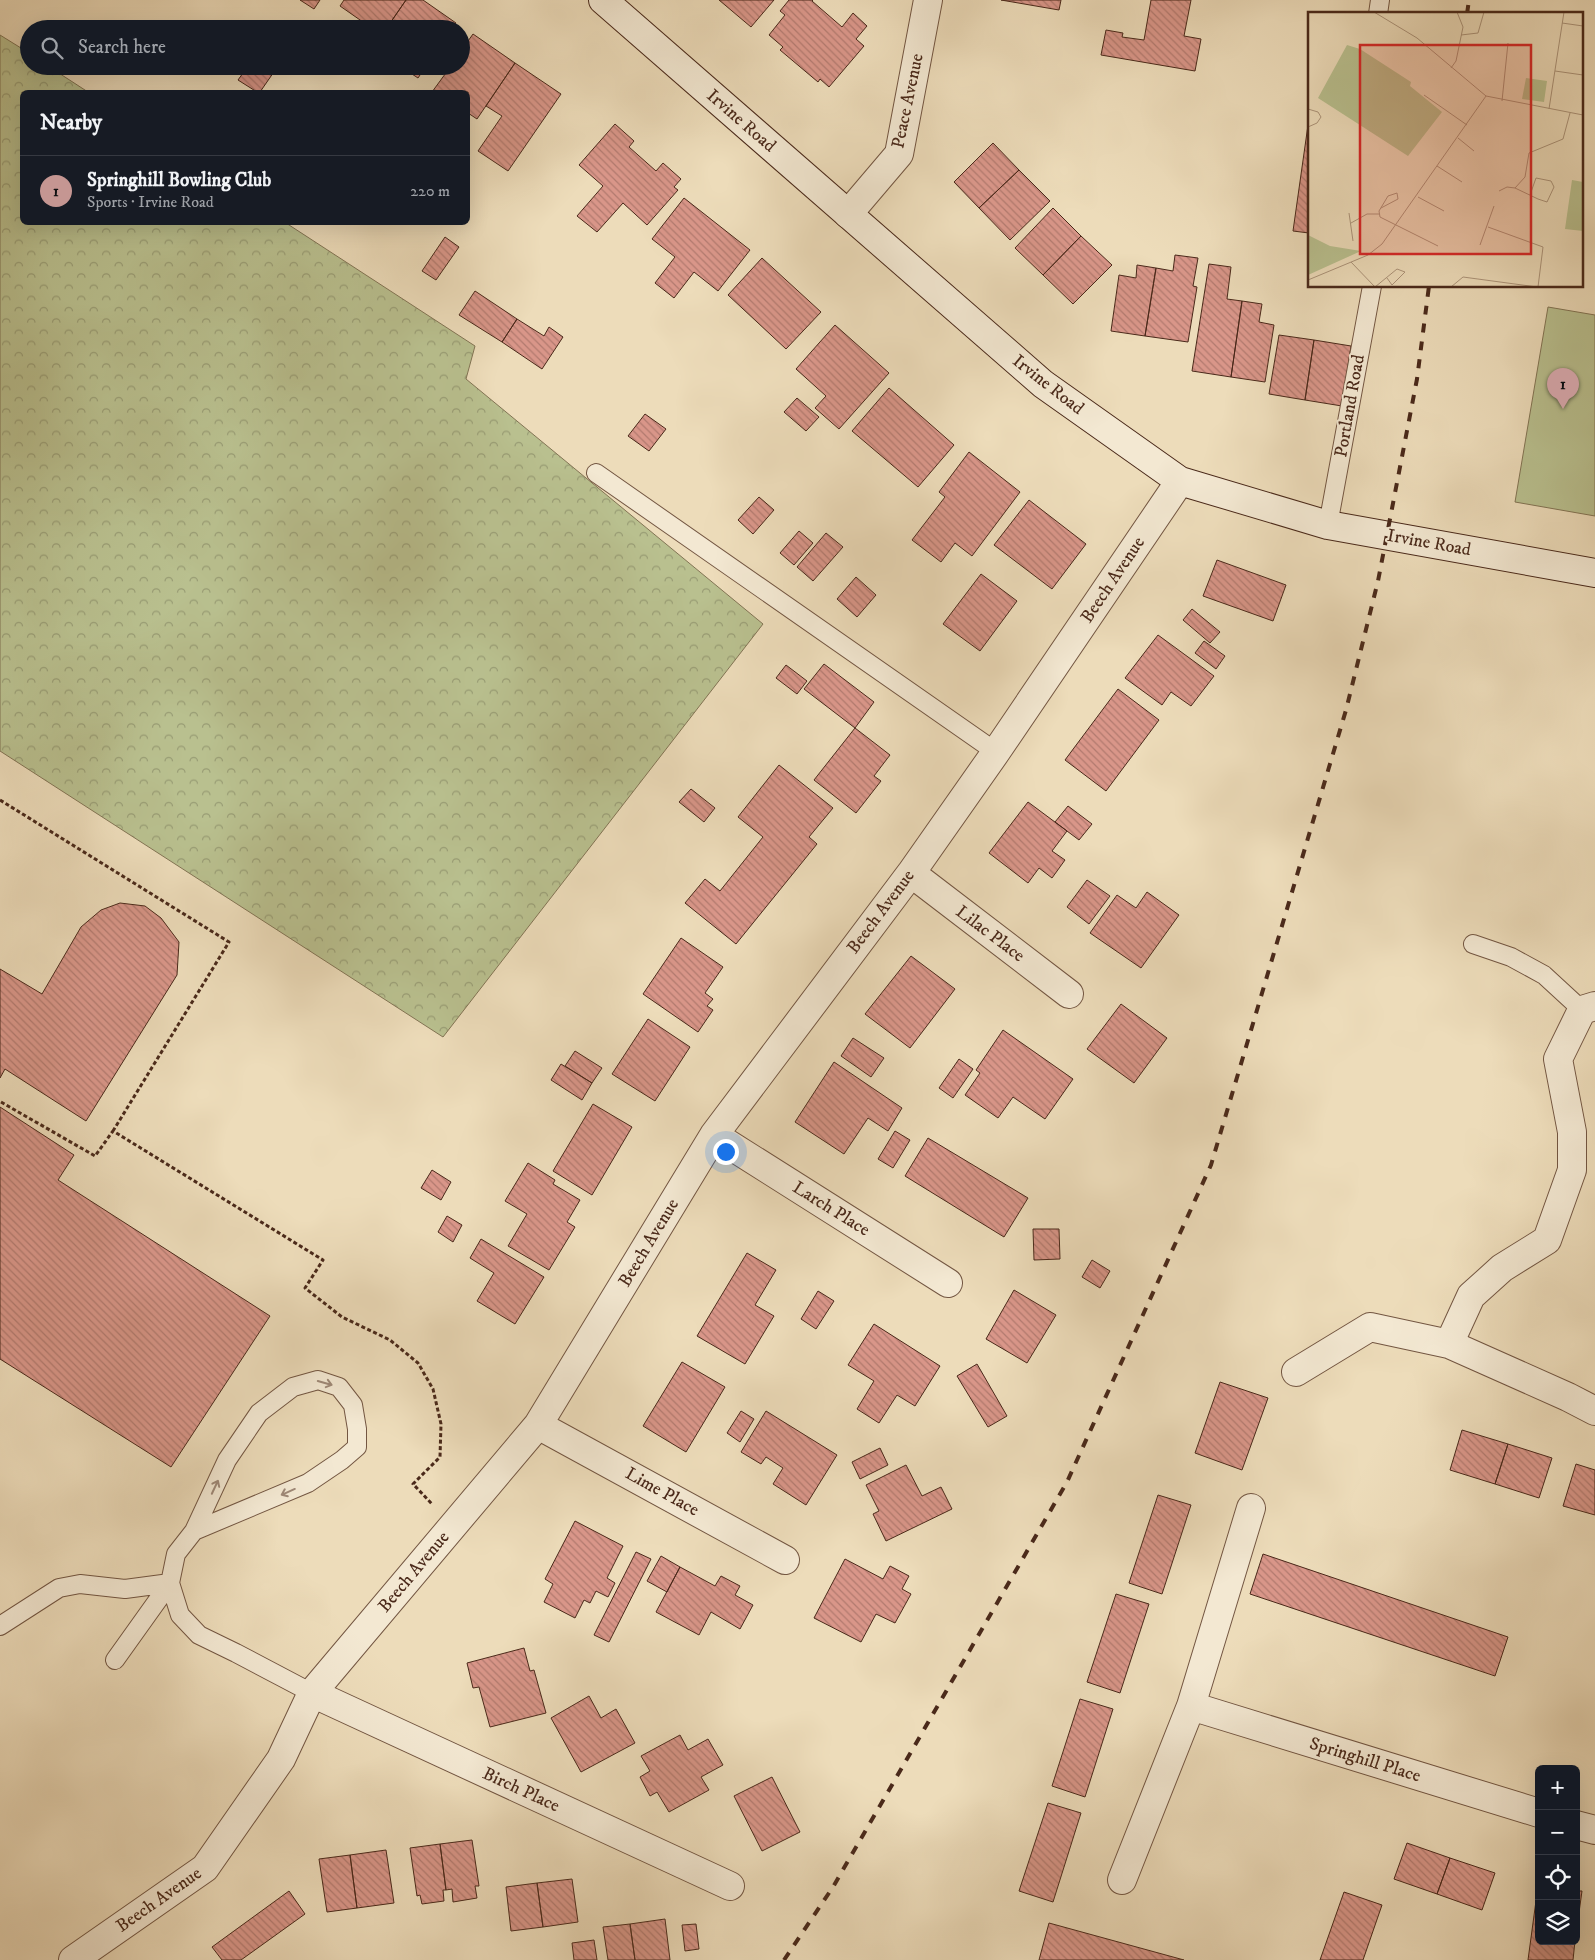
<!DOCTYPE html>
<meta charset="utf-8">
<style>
:root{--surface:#171b24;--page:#20242c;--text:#f1f3f6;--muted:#9ea1a6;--line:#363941;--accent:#c59692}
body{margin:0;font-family:"IM FELL DW Pica",serif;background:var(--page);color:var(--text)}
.controls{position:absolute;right:15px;bottom:15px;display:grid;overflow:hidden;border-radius:8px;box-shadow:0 5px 20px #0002}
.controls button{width:45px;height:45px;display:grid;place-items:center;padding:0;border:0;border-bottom:1px solid var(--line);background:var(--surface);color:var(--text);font:25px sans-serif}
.you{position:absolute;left:725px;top:1151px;width:18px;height:18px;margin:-12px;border:4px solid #fff;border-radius:50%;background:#1a73e8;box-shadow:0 0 0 8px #1a73e833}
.badge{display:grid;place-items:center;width:32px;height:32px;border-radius:50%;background:var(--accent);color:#111;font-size:16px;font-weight:700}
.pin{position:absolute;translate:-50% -41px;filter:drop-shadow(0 1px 2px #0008)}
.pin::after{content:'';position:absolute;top:26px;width:18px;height:15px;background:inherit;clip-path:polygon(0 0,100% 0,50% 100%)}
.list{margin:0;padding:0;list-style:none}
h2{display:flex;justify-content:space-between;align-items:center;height:65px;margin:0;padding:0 20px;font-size:21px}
h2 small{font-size:16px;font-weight:400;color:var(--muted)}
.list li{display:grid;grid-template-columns:32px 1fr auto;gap:15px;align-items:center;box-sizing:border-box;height:70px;padding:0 20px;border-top:1px solid var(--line)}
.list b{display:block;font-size:19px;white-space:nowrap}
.list p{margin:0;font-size:16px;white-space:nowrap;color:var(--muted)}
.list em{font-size:16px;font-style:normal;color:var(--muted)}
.icon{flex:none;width:28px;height:28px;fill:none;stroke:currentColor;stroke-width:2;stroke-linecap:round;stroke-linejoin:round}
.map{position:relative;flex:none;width:1595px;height:1960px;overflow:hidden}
.search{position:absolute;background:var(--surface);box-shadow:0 5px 20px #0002;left:20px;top:20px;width:450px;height:55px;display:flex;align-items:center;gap:12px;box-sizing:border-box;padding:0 18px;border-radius:28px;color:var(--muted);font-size:19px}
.panel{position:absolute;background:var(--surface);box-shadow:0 5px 20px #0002;left:20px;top:90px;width:450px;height:135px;border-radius:8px}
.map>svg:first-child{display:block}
.green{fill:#b9c08f;stroke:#827454}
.park{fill:url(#park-crowns);stroke:#827454}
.building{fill:url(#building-back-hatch);stroke:#4a291a}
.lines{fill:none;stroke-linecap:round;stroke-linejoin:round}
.lane-casing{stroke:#735642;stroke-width:20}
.street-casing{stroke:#735642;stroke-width:30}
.secondary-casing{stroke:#4a291a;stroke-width:30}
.path{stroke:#4a291a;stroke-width:3;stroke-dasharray:4 2.5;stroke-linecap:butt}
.lane{stroke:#f3e8d2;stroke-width:18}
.street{stroke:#f3e8d2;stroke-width:28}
.secondary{stroke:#f3e8d2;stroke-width:28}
.rail{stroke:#4a291a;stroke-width:4;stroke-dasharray:9 9;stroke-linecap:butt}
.oneway{stroke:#9e8876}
.labels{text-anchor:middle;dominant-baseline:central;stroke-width:4;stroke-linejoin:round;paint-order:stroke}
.street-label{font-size:18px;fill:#4a291a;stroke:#f3e8d2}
.inset-road{fill:none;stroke:#ac947a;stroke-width:1}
.view{fill:#d62828;fill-opacity:0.15;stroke:#d62828;stroke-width:2.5}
.inset-edge{fill:none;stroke:#4a291a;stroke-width:2.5}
</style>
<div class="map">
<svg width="1595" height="1960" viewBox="0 0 1595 1960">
<defs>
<pattern id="park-crowns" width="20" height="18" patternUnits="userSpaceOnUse" patternTransform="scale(1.25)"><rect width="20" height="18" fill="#b9c08f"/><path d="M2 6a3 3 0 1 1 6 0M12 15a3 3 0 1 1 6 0" fill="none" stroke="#989c74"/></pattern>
<pattern id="building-back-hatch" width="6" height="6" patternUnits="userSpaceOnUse" patternTransform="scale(1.25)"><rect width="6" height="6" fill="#d99689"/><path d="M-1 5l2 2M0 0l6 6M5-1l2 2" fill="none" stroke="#b27a6f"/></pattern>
</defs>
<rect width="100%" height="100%" fill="#eddcba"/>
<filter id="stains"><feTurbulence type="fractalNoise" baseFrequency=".004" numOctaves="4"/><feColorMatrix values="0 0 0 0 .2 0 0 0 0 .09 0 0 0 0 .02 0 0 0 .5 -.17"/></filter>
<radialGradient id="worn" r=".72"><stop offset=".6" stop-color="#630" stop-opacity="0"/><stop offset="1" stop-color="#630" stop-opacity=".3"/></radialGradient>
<path class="green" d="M 1548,307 L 1595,315 L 1595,516 L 1515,502 Z"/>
<path class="park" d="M 0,35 L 29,53 L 29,66 L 48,66 L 88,92 L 22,92 L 22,222 L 286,223 L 475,346 L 466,379 L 763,624 L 443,1037 L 0,751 Z"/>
<path class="building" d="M 300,0 L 320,0 L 314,9 Z
M 344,0 L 406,0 L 386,29 L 373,29 L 340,6 Z
M 406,0 L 423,0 L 456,23 L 451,29 L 386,29 Z
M 719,0 L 774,0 L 751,27 Z
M 789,0 L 813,0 L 812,1 L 842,27 L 853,13 L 867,26 L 856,39 L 864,46 L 829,87 L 820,79 L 818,82 L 780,50 L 783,47 L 769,35 L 785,15 L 780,11 Z
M 1001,0 L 1061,0 L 1059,10 Z
M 1151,0 L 1191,0 L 1184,36 L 1201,39 L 1195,71 L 1101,55 L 1106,30 L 1123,33 L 1122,37 L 1144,40 Z
M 473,34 L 515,63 L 477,119 L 468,113 L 468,92 L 432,92 L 451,66 L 461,66 L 461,51 Z
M 515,63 L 561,94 L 508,171 L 478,151 L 502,116 L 486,106 Z
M 248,66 L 278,66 L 260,92 L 257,92 L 238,80 Z
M 400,66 L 426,66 L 418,78 Z
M 1309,118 L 1309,233 L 1293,231 Z
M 615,124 L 634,141 L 629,147 L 656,171 L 663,163 L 681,179 L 674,187 L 678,190 L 647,225 L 623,203 L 597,232 L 577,216 L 603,186 L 579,165 Z
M 993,143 L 1019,170 L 979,208 L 954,182 Z
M 1019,170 L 1050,201 L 1010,240 L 979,208 Z
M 684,198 L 750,250 L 718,291 L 694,272 L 674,298 L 655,283 L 675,257 L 652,239 Z
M 1053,208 L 1081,236 L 1043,275 L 1015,248 Z
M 1081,236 L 1112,265 L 1073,304 L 1043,275 Z
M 445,237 L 459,247 L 436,280 L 422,271 Z
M 1175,255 L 1198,258 L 1193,286 L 1197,287 L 1188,342 L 1145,336 L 1156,268 L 1173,271 Z
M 762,258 L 821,312 L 786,349 L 728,295 Z
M 1209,264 L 1231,267 L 1227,299 L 1242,301 L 1231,377 L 1192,371 Z
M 1137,265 L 1156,268 L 1145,336 L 1111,331 L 1119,275 L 1136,278 Z
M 475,291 L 517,319 L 502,342 L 459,315 Z
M 1242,301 L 1262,304 L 1259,322 L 1274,325 L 1265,382 L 1231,377 Z
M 517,319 L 544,336 L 549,327 L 563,337 L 542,369 L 502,342 Z
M 835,325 L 889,373 L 839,429 L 815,408 L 826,396 L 796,369 Z
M 1279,335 L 1314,340 L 1305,400 L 1269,394 Z
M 1314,340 L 1351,346 L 1342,406 L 1305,400 Z
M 889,388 L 954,445 L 918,487 L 852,431 Z
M 797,398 L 819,417 L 806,431 L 784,412 Z
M 645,414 L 666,429 L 649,451 L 628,436 Z
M 969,452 L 1020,492 L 972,556 L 955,543 L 941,562 L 912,540 L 945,497 L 939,492 Z
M 759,497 L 774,510 L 753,534 L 738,520 Z
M 1029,500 L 1086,544 L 1052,589 L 994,545 Z
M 799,531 L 813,543 L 794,565 L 780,553 Z
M 826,533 L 843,547 L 813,581 L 797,567 Z
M 1217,560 L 1286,585 L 1273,621 L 1203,596 Z
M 981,574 L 1017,601 L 980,651 L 943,624 Z
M 856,577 L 876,595 L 857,617 L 837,599 Z
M 1192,609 L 1220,632 L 1210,643 L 1183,620 Z
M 1158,635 L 1214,676 L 1191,706 L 1171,692 L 1162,705 L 1125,678 Z
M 1204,641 L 1225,656 L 1216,669 L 1195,653 Z
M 824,664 L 874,702 L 855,728 L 804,689 Z
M 786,665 L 807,681 L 797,694 L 776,678 Z
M 1118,689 L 1159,720 L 1106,791 L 1065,760 Z
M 855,728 L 890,755 L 874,776 L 881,781 L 856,813 L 814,780 Z
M 779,765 L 833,808 L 809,837 L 817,844 L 736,944 L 685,903 L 705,879 L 720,891 L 763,837 L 738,817 Z
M 691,789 L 715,808 L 704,822 L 679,802 Z
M 1028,802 L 1067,831 L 1052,851 L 1065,860 L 1052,878 L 1039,868 L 1028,883 L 989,853 Z
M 1068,806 L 1092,824 L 1079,840 L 1055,822 Z
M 1087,880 L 1110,896 L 1089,924 L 1067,907 Z
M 1147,892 L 1179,915 L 1141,968 L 1090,933 L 1117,895 L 1136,908 Z
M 120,903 L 145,906 L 161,918 L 179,942 L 177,975 L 86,1121 L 5,1069 L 0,1078 L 0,969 L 42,994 L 81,927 L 101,910 Z
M 681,938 L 723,967 L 705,993 L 713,999 L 707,1006 L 713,1010 L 698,1032 L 643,994 Z
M 911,956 L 955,989 L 910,1048 L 865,1014 Z
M 1121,1004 L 1167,1038 L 1134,1083 L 1087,1049 Z
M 648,1019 L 690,1047 L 655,1101 L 612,1074 Z
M 1003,1030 L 1073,1079 L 1045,1119 L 1013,1097 L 998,1118 L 965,1095 L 980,1073 L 976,1070 Z
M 853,1038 L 884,1058 L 871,1077 L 841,1056 Z
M 575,1051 L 602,1068 L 592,1083 L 565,1066 Z
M 959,1059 L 973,1069 L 953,1098 L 939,1088 Z
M 834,1062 L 902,1108 L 888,1131 L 868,1118 L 844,1154 L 795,1122 Z
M 561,1064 L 592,1083 L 582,1100 L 551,1080 Z
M 593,1104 L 632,1127 L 592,1195 L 553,1171 Z
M 0,1107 L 74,1155 L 58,1180 L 270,1316 L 171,1467 L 0,1359 Z
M 895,1131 L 910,1140 L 893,1168 L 878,1159 Z
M 928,1138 L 1028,1198 L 1004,1237 L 905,1176 Z
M 528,1163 L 555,1180 L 553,1184 L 580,1200 L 567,1222 L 575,1227 L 549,1270 L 508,1246 L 527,1214 L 505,1201 Z
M 432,1170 L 451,1182 L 441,1200 L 421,1188 Z
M 447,1216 L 462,1225 L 453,1242 L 438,1232 Z
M 1033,1229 L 1059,1229 L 1060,1259 L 1034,1260 Z
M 481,1239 L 544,1277 L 515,1324 L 477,1301 L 494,1273 L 470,1258 Z
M 747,1253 L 776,1270 L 755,1305 L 774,1316 L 745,1364 L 697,1336 Z
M 1092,1260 L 1110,1271 L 1100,1288 L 1082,1277 Z
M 1014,1290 L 1056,1315 L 1027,1363 L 986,1339 Z
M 818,1291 L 834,1301 L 816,1329 L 801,1319 Z
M 874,1324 L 940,1366 L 915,1406 L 897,1395 L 879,1423 L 857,1409 L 874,1381 L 848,1365 Z
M 682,1362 L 725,1387 L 686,1452 L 643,1426 Z
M 977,1364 L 1007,1416 L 988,1427 L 957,1376 Z
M 1220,1382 L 1268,1398 L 1242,1470 L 1195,1453 Z
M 741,1411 L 754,1419 L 740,1442 L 727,1433 Z
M 766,1411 L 837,1455 L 806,1505 L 773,1484 L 783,1468 L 766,1457 L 761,1464 L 741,1452 Z
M 1462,1430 L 1508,1444 L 1495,1484 L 1450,1470 Z
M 1508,1444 L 1552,1458 L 1539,1498 L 1495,1484 Z
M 880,1448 L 888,1465 L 860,1479 L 852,1462 Z
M 1576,1464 L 1595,1470 L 1595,1515 L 1563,1506 Z
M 906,1465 L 922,1496 L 941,1487 L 952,1509 L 886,1541 L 873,1514 L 879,1511 L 866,1485 Z
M 1158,1495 L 1191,1505 L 1162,1594 L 1129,1583 Z
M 575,1521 L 623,1546 L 607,1578 L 615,1583 L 608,1597 L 596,1591 L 590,1603 L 584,1600 L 575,1618 L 544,1602 L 553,1584 L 545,1579 Z
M 636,1552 L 651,1559 L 609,1642 L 594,1635 Z
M 1263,1554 L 1508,1637 L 1495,1676 L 1250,1594 Z
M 661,1556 L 680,1567 L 667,1592 L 647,1581 Z
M 845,1559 L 883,1579 L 890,1566 L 909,1576 L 902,1589 L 911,1594 L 895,1623 L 876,1614 L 861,1642 L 814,1618 Z
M 680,1567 L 715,1586 L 721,1576 L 740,1586 L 735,1595 L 753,1605 L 740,1629 L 711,1612 L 699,1635 L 656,1612 Z
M 1116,1594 L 1149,1604 L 1120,1693 L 1087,1682 Z
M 524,1648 L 530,1671 L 534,1670 L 546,1713 L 490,1727 L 479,1687 L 473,1688 L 467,1663 Z
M 589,1696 L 601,1718 L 616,1709 L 635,1743 L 581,1772 L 551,1718 Z
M 1080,1699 L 1113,1709 L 1085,1797 L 1052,1786 Z
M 680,1735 L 688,1750 L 708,1739 L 723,1765 L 701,1777 L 709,1790 L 669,1812 L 657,1792 L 650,1796 L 640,1777 L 650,1771 L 641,1756 Z
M 772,1777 L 800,1832 L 762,1851 L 734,1796 Z
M 1048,1803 L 1081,1813 L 1053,1902 L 1019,1891 Z
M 472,1840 L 479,1886 L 475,1886 L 477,1898 L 453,1902 L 452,1889 L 446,1890 L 440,1844 Z
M 1407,1843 L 1450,1858 L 1437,1894 L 1394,1879 Z
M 440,1844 L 446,1890 L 443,1890 L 444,1901 L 422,1904 L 420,1895 L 417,1896 L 410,1848 Z
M 386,1850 L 394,1903 L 357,1908 L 350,1855 Z
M 350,1855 L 357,1908 L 327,1912 L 319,1859 Z
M 1450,1858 L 1495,1873 L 1482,1910 L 1437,1894 Z
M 572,1879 L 578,1922 L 543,1927 L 537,1883 Z
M 537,1883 L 543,1927 L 511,1931 L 506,1887 Z
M 1538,1886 L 1539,1941 L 1575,1941 L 1573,1960 L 1528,1960 Z
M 289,1891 L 305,1914 L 241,1960 L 222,1960 L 212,1947 Z
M 1576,1891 L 1582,1891 L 1576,1934 Z
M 1344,1892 L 1382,1905 L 1363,1960 L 1320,1960 Z
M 665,1919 L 670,1960 L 635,1960 L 630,1924 Z
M 1049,1923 L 1184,1960 L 1039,1960 Z
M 630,1924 L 635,1960 L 608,1960 L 603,1927 Z
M 696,1924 L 699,1949 L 685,1951 L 682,1925 Z
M 594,1940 L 597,1960 L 574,1960 L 572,1943 Z"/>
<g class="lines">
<g class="lane-casing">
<path id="lane" d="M 1378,14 L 1380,0
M 596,473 L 996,752
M 1328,525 L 1372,286
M 1473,944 L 1511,957 L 1544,975 L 1582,1010
M 194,1531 L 308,1483 L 342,1460 L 357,1447 L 357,1429 L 353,1405 L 339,1387 L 318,1380 L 293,1387 L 259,1413 L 227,1460 L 194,1531 L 176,1554 L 170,1583 L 180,1615 L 199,1635 L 236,1653 L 312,1693
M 0,1626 L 59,1588 L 80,1584 L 125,1589 L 170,1583
M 115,1660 L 170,1583"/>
</g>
<g class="street-casing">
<path id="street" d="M 848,214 L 899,154 L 928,0
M 911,873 L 1069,994
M 714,1135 L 948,1283
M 1449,1344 L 1568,1397 L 1595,1411
M 1296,1372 L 1370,1327 L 1449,1344 L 1471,1296 L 1502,1268 L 1547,1240 L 1572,1170 L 1572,1132 L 1558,1059 L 1582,1010 L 1595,1006
M 538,1425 L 785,1560
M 312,1693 L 730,1886
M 1191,1706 L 1539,1813
M 1576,1825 L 1595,1830
M 1122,1880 L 1191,1706 L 1251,1508
M 73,1960 L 205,1868 L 281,1759 L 312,1693 L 538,1425 L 714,1135 L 911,873 L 996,752 L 1180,481"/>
</g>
<g class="secondary-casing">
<path id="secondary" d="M 603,0 L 1043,384 L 1180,481 L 1328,525 L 1595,573"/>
</g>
<path class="path" d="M 0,800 L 229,942 L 113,1131
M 1,1102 L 95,1156 L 113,1131 L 323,1260 L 305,1288 L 342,1317 L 390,1340 L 418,1363 L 433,1389 L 441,1424 L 440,1457 L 413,1484 L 432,1504"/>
<use href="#lane" class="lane"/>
<use href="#street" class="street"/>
<use href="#secondary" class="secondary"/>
<path class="rail" d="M 1467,14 L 1469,0
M 784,1960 L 833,1887 L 1067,1482 L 1211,1165 L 1346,710 L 1378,581 L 1417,379 L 1429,286"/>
</g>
<defs><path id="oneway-shaft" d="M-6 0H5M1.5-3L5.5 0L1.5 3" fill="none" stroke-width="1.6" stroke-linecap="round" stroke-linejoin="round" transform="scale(1.25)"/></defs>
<g class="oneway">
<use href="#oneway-shaft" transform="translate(325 1383) rotate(16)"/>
<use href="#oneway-shaft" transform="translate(215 1487) rotate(-65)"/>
<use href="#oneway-shaft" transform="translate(288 1492) rotate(156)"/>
</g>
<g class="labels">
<g class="street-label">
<text transform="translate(908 101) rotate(-78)">Peace Avenue</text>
<text transform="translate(741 121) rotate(41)">Irvine Road</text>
<text transform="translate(1048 385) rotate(38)">Irvine Road</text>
<text transform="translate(1350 406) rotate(-80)">Portland Road</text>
<text transform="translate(1429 543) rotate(10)">Irvine Road</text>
<text transform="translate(1113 580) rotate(-56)">Beech Avenue</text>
<text transform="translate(881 912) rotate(-53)">Beech Avenue</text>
<text transform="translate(990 934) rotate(37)">Lilac Place</text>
<text transform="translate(831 1209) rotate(32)">Larch Place</text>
<text transform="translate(649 1243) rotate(-59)">Beech Avenue</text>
<text transform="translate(662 1492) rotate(29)">Lime Place</text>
<text transform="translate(414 1572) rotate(-50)">Beech Avenue</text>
<text transform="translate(1365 1760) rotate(17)">Springhill Place</text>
<text transform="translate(521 1790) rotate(25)">Birch Place</text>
<text transform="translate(159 1900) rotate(-35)">Beech Avenue</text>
</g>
</g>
<g transform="translate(1308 12)">
<rect width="275" height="275" fill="#eddcba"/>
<path d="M 218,66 L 239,69 L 236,90 L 214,87 ZM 264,168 L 275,170 L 275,219 L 257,217 ZM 0,223 L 22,234 L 53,239 L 0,263 Z" fill="#b9c08f"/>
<path d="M 39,33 L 52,37 L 103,70 L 102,74 L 134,100 L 100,144 L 10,86 Z" fill="#b9c08f"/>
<path class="inset-road" d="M 66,0 L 109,26 L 178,84 L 275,103M 254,11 L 275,14M 153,23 L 170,21 L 176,0M 143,56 L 148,49 L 155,15 L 149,0M 247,59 L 275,63M 116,83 L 159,113M 194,89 L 200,31M 0,97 L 10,100 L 13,105 L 9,111 L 0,115M 241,97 L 256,0M 150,126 L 166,139M 129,154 L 154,170M 207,176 L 230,187 L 239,190 L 246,175 L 243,169 L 228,166 L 222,183M 191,179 L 199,175 L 207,176 L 217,165 L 221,141 L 255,127 L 262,101M 110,185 L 136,199M 73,196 L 90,187 L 89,181 L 80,184 L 71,199 L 72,205 L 130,234M 41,201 L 45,229M 43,211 L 59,202 L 71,202M 180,215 L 235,235 L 230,275M 172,233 L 186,194M 43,250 L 67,275 L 89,257 L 97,260 L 84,273 L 79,266M 0,268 L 60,243 L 74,232 L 178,84M 143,275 L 155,265 L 229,275"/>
<path class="view" d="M 52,33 L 223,33 L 223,242 L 52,242 Z"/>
<rect width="275" height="275" class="inset-edge"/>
</g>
<rect width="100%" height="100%" filter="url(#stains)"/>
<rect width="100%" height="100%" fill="url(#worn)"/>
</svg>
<div class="controls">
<button>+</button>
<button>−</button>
<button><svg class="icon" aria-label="locate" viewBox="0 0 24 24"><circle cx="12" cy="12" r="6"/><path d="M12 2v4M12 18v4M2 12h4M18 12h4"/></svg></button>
<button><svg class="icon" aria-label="layers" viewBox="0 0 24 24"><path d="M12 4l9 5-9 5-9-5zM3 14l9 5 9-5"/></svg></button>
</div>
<div class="you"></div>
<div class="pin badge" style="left:1563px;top:409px">1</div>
<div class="search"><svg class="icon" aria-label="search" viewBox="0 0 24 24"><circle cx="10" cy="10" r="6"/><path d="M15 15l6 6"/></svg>Search here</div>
<section class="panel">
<h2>Nearby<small></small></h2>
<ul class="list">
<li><span class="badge">1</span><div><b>Springhill Bowling Club</b><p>Sports · Irvine Road</p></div><em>220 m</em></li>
</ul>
</section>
</div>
